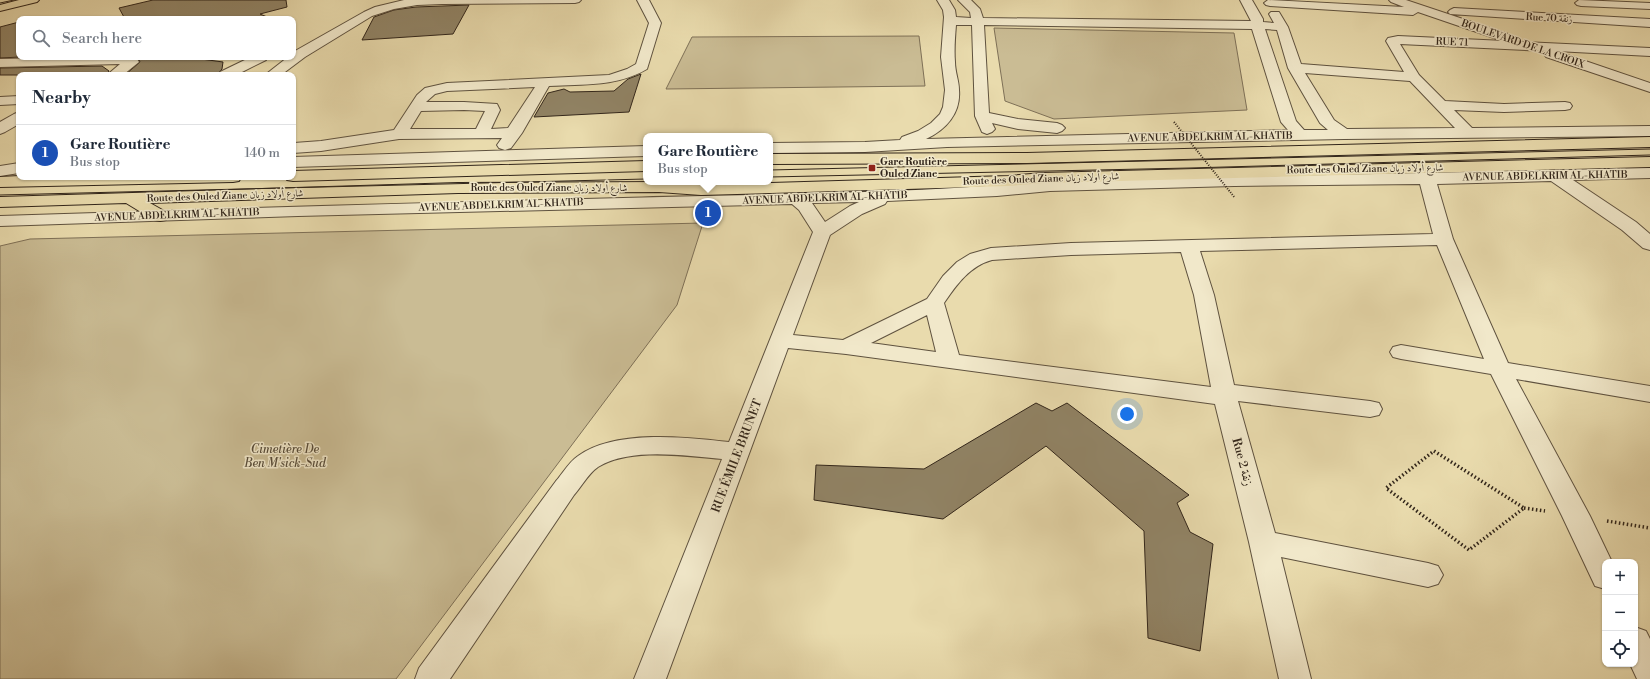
<!DOCTYPE html>
<meta charset="utf-8">
<style>
:root{--surface:#fff;--page:#f6f6f7;--text:#1f2937;--muted:#747a83;--line:#e0e1e3;--accent:#0b8043}
body{margin:0;font-family:"Libre Bodoni",Amiri,serif;background:var(--page);color:var(--text)}
.controls{position:absolute;right:12px;bottom:12px;display:grid;overflow:hidden;border-radius:8px;box-shadow:0 1px 3px #0004}
.controls button{width:36px;height:36px;display:grid;place-items:center;padding:0;border:0;border-bottom:1px solid var(--line);background:var(--surface);color:var(--text);font:20px sans-serif}
.you{position:absolute;left:1127px;top:414px;width:14px;height:14px;margin:-10px;border:3px solid #fff;border-radius:50%;background:#1a73e8;box-shadow:0 0 0 6px #1a73e833}
.badge{display:grid;place-items:center;width:26px;height:26px;border-radius:50%;background:var(--accent);color:#fff;font-size:13px;font-weight:700}
.pin{position:absolute;translate:-50% -50%;border:2px solid #fff;box-shadow:0 1px 4px #0006}
.popup{position:absolute;left:643px;top:133px;width:130px;height:52px;box-sizing:border-box;display:grid;place-content:center;border-radius:8px;background:var(--surface);filter:drop-shadow(0 1px 3px #0005);font-size:13px;white-space:nowrap;color:var(--muted)}
.popup b{font-size:15px;color:var(--text)}
.popup::after{content:'';position:absolute;left:50%;top:100%;margin-left:-8px;border:8px solid transparent;border-top-color:var(--surface)}
.list{margin:0;padding:0;list-style:none}
h2{display:flex;justify-content:space-between;align-items:center;height:52px;margin:0;padding:0 16px;font-size:17px}
h2 small{font-size:13px;font-weight:400;color:var(--muted)}
.list li{display:grid;grid-template-columns:26px 1fr auto;gap:12px;align-items:center;box-sizing:border-box;height:56px;padding:0 16px;border-top:1px solid var(--line)}
.list b{display:block;font-size:15px;white-space:nowrap}
.list p{margin:0;font-size:13px;white-space:nowrap;color:var(--muted)}
.list em{font-size:13px;font-style:normal;color:var(--muted)}
.icon{flex:none;width:22px;height:22px;fill:none;stroke:currentColor;stroke-width:2;stroke-linecap:round;stroke-linejoin:round}
.map{position:relative;flex:none;width:1650px;height:679px;overflow:hidden}
.search{position:absolute;background:var(--surface);box-shadow:0 1px 3px #0004;left:16px;top:16px;width:280px;height:44px;display:flex;align-items:center;gap:10px;box-sizing:border-box;padding:0 14px;border-radius:8px;color:var(--muted);font-size:15px}
.panel{position:absolute;background:var(--surface);box-shadow:0 1px 3px #0004;left:16px;top:72px;width:280px;height:108px;border-radius:8px}
.map>svg:first-child{display:block}
.green{fill:#cabc94;stroke:#7e7057}
.building{fill:#918466;stroke:#31251a}
.lines{fill:none;stroke-linecap:round;stroke-linejoin:round}
.minor-casing{stroke:#5f523f;stroke-width:2}
.major-casing{stroke:#31251a;stroke-width:2}
.highway-casing{stroke:#31251a;stroke-width:2}
.path{stroke:#31251a;stroke-width:3.5;stroke-dasharray:1.5 2.5;stroke-linecap:butt}
.minor{fill:#f1e8ca;fill-rule:evenodd}
.major{fill:#e9dbad;fill-rule:evenodd}
.highway{fill:#e9dbad;fill-rule:evenodd}
.tram{stroke:#31251a;stroke-width:1}
.path-bridge{stroke:#31251a;stroke-width:2;stroke-dasharray:1 1.5;stroke-linecap:butt}
.poi-dot{fill:#8f2418;stroke:#f1e8ca;stroke-width:1.5}
.labels{text-anchor:middle;dominant-baseline:central;stroke-width:3;stroke-linejoin:round;paint-order:stroke}
.far-street-label{font-size:10px;fill:#31251a;stroke:#f1e8ca}
.far-poi-label{font-size:10px;font-weight:bold;fill:#31251a;stroke:#f1e8ca;text-anchor:start}
.park-label{font-size:12px;font-style:italic;fill:#574b38;stroke:#f1e8ca}
.street-label{font-size:12px;fill:#31251a;stroke:#f1e8ca}
</style>
<div class="map">
<svg width="1650" height="679" viewBox="0 0 1650 679">
<rect width="100%" height="100%" fill="#e9dbad"/>
<filter id="stains"><feTurbulence type="fractalNoise" baseFrequency=".005" numOctaves="4"/><feColorMatrix values="0 0 0 0 .2 0 0 0 0 .09 0 0 0 0 .02 0 0 0 .5 -.17"/></filter>
<radialGradient id="worn" r=".72"><stop offset=".6" stop-color="#630" stop-opacity="0"/><stop offset="1" stop-color="#630" stop-opacity=".3"/></radialGradient>
<path class="green" d="M 994,28 L 1234,33 L 1247,110 L 1054,119 L 1005,101 Z
M 919,36 L 925,86 L 666,89 L 692,37 Z
M 703,223 L 677,305 L 396,679 L 0,679 L 0,246 L 30,239 Z"/>
<path class="building" d="M 153,0 L 286,0 L 287,7 L 260,14 L 272,19 L 125,19 L 119,8 Z
M 469,5 L 453,34 L 362,40 L 374,17 L 394,10 L 416,7 Z
M 19,22 L 19,57 L 21,57 L 0,58 L 0,27 Z
M 135,57 L 208,57 L 201,59 L 223,62 L 222,69 L 217,75 L 125,75 L 140,62 L 138,58 Z
M 102,66 L 109,71 L 106,75 L 0,75 L 0,68 Z
M 641,74 L 629,112 L 534,117 L 548,93 L 564,89 L 570,92 L 614,91 L 628,79 Z
M 1036,403 L 1052,411 L 1067,403 L 1189,495 L 1177,503 L 1190,532 L 1213,544 L 1200,651 L 1148,638 L 1144,531 L 1046,446 L 943,519 L 814,500 L 816,465 L 924,469 Z"/>
<g class="lines">
<g class="minor-casing">
<path id="minor" d="M 404,0 L 581,0 L 579,2 L 575,3 L 442,4 L 417,5 L 394,9 L 372,16 L 305,57 L 281,75 L 265,75 L 288,57 L 293,57 L 293,53 L 295,51 L 364,12 L 375,7 Z
M 637,0 L 649,0 L 661,23 L 647,69 C 617,87 583,84 549,86 L 522,133 L 511,148 L 505,150 L 499,148 L 497,145 L 502,138 L 399,139 L 321,151 L 293,153 L 294,143 L 321,141 L 394,130 L 417,95 L 425,88 L 447,83 L 609,75 L 627,69 L 636,64 L 649,23 ZM 535,87 L 508,128 L 491,129 L 500,110 L 497,104 L 464,102 L 426,102 L 435,94 L 447,91 ZM 464,110 L 485,111 L 476,129 L 410,129 L 421,111 Z
M 937,0 L 949,0 L 955,10 L 956,17 L 971,18 L 970,12 L 958,0 L 971,0 L 980,9 L 983,18 L 1251,21 L 1240,0 L 1252,0 L 1263,19 L 1263,22 L 1274,23 L 1269,14 L 1271,12 L 1279,12 L 1288,27 L 1301,64 L 1404,72 L 1386,41 L 1388,38 L 1398,36 L 1650,48 L 1650,56 L 1556,51 L 1650,83 L 1650,92 L 1546,57 L 1544,54 L 1547,51 L 1400,44 L 1419,75 L 1445,101 L 1504,104 L 1565,102 L 1570,103 L 1572,106 L 1570,109 L 1565,110 L 1504,112 L 1454,110 L 1472,128 L 1650,126 L 1650,136 L 1344,139 L 947,147 L 865,152 L 770,153 L 770,143 L 865,142 L 900,140 L 902,137 L 918,131 L 931,123 L 940,114 L 943,107 L 945,90 L 941,57 L 944,17 L 943,10 ZM 956,25 L 972,25 L 975,116 L 982,132 L 987,134 L 992,132 L 995,129 L 992,123 L 1018,129 L 1057,133 L 1062,131 L 1065,128 L 1062,125 L 1057,123 L 1018,119 L 989,113 L 984,25 L 1252,29 L 1281,122 L 1288,130 L 926,139 C 946,130 961,113 959,90 C 959,81 955,72 955,62 C 954,50 955,37 956,25 ZM 1265,29 L 1277,30 L 1288,68 L 1320,123 L 1328,130 L 1304,130 L 1296,121 ZM 1305,73 L 1410,81 L 1455,128 L 1347,129 L 1334,120 Z
M 1268,0 L 1404,7 L 1391,2 L 1389,0 L 1406,0 L 1508,34 L 1510,37 L 1508,40 L 1500,40 L 1418,12 L 1413,15 L 1270,6 L 1266,5 L 1264,3 Z
M 1579,0 L 1650,3 L 1650,9 L 1581,6 L 1577,5 L 1575,3 Z
M 1454,8 L 1650,19 L 1650,27 L 1450,14 L 1448,12 L 1450,10 Z
M 84,57 L 128,57 L 137,59 L 139,62 L 123,75 L 107,75 L 120,64 L 0,67 L 0,59 Z
M 251,57 L 268,57 L 266,60 L 236,75 L 218,75 L 220,72 Z
M 19,96 L 19,104 L 0,105 L 0,97 Z
M 19,112 L 19,124 L 5,132 L 0,134 L 0,122 L 14,114 Z
M 646,146 L 646,156 L 293,167 L 293,157 Z
M 19,163 L 19,173 L 0,176 L 0,166 Z
M 1650,168 L 1650,178 L 1573,180 L 1636,222 L 1650,234 L 1650,250 L 1643,248 L 1622,230 L 1551,181 L 1437,184 L 1453,239 L 1508,363 L 1650,386 L 1650,402 L 1516,379 L 1590,516 L 1612,562 L 1605,562 L 1605,589 L 1595,586 L 1562,516 L 1491,374 L 1401,359 L 1393,357 L 1390,352 L 1393,347 L 1401,345 L 1484,359 L 1437,245 L 1200,251 L 1214,295 L 1234,385 L 1370,401 L 1379,403 L 1382,409 L 1379,415 L 1370,417 L 1238,401 L 1275,533 L 1428,563 L 1438,566 L 1443,575 L 1438,584 L 1428,587 L 1281,557 L 1311,679 L 1279,679 L 1249,542 L 1215,404 L 846,354 L 788,348 L 666,679 L 634,679 L 722,459 C 685,456 631,447 598,467 C 588,474 582,486 574,495 L 450,679 L 415,679 L 419,668 L 556,481 C 563,473 569,462 578,456 C 615,429 686,437 729,442 L 813,232 L 799,210 L 792,204 L 298,216 L 0,226 L 0,216 C 208,209 415,203 623,198 C 765,194 908,194 1050,181 ZM 1420,184 L 1433,234 L 1071,243 L 991,248 L 970,254 L 957,262 L 943,276 L 927,299 L 843,340 L 793,335 L 830,235 L 862,214 L 885,204 L 887,201 L 997,196 L 1050,191 L 1234,186 ZM 859,202 L 850,206 L 825,222 L 812,203 ZM 1181,252 L 1194,295 L 1211,387 L 959,355 L 944,303 C 957,284 970,266 992,260 L 1071,255 ZM 927,315 L 936,352 L 871,343 Z
M 1635,627 L 1646,631 L 1650,639 L 1650,679 L 1637,679 L 1630,664 L 1635,664 Z"/>
</g>
<g class="major-casing">
<path id="major" d="M 19,0 L 39,0 L 37,2 L 0,11 L 0,5 Z"/>
</g>
<g class="highway-casing">
<path id="highway" d="M 1650,137 L 1650,147 L 1027,163 L 770,164 L 770,154 L 1027,153 Z
M 1650,157 L 1650,167 L 1043,183 L 1008,186 L 701,195 L 659,192 L 458,193 L 150,203 L 166,212 L 169,216 L 166,220 L 160,221 L 154,220 L 126,203 L 0,207 L 0,197 L 458,183 L 661,182 L 701,185 L 1008,176 L 1043,173 Z
M 646,161 L 646,171 L 293,181 L 287,180 L 285,177 L 293,177 L 293,171 Z
M 0,177 L 19,176 L 241,177 L 239,181 L 233,182 L 0,187 Z"/>
</g>
<path class="path" d="M 1434,451 L 1524,508 L 1469,550 L 1386,488 Z
M 1524,508 L 1545,511
M 1607,521 L 1650,528"/>
<use href="#minor" class="minor"/>
<use href="#major" class="major"/>
<use href="#highway" class="highway"/>
<path class="tram" d="M 0,3 L 14,0
M 770,170 L 1650,149
M 770,177 L 1189,168 L 1650,155
M 0,195 L 646,179"/>
<path class="path-bridge" d="M 1174,122 L 1235,198"/>
</g>
<rect class="poi-dot" x="868" y="164" width="8" height="8" rx="2"/>
<g class="labels">
<g class="far-street-label">
<text transform="translate(1549 18) rotate(3)">Rue 70 زنقة</text>
<text transform="translate(1452 42) rotate(2)">RUE 71</text>
<text transform="translate(1523 44) rotate(19)">BOULEVARD DE LA CROIX</text>
<text transform="translate(1210 137) rotate(-1)">AVENUE ABDELKRIM AL-KHATIB</text>
<text transform="translate(1365 169) rotate(-1)">Route des Ouled Ziane شارع أولاد زيان</text>
<text transform="translate(1545 176) rotate(-1)">AVENUE ABDELKRIM AL-KHATIB</text>
<text transform="translate(1041 179) rotate(-2)">Route des Ouled Ziane شارع أولاد زيان</text>
<text x="549" y="188">Route des Ouled Ziane شارع أولاد زيان</text>
<text transform="translate(225 196) rotate(-2)">Route des Ouled Ziane شارع أولاد زيان</text>
<text transform="translate(825 198) rotate(-2)">AVENUE ABDELKRIM AL-KHATIB</text>
<text transform="translate(501 205) rotate(-2)">AVENUE ABDELKRIM AL-KHATIB</text>
<text transform="translate(177 215) rotate(-2)">AVENUE ABDELKRIM AL-KHATIB</text>
</g>
<g class="far-poi-label">
<text x="880" y="162">Gare Routière<tspan x="880" dy="12">Ouled Ziane</tspan></text>
</g>
<g class="park-label">
<text x="285" y="449">Cimetière De<tspan x="285" dy="14">Ben M'sick-Sud</tspan></text>
</g>
<g class="street-label">
<text transform="translate(737 456) rotate(-69)">RUE ÉMILE BRUNET</text>
<text transform="translate(1242 462) rotate(75)">Rue 2 زنقة</text>
</g>
</g>
<rect width="100%" height="100%" filter="url(#stains)"/>
<rect width="100%" height="100%" fill="url(#worn)"/>
</svg>
<div class="controls">
<button>+</button>
<button>−</button>
<button><svg class="icon" aria-label="locate" viewBox="0 0 24 24"><circle cx="12" cy="12" r="6"/><path d="M12 2v4M12 18v4M2 12h4M18 12h4"/></svg></button>
</div>
<div class="you"></div>
<div class="pin badge" style="left:708px;top:213px;background:#1a4fb4">1</div>
<div class="popup"><b>Gare Routière</b>Bus stop</div>
<div class="search"><svg class="icon" aria-label="search" viewBox="0 0 24 24"><circle cx="10" cy="10" r="6"/><path d="M15 15l6 6"/></svg>Search here</div>
<section class="panel">
<h2>Nearby<small></small></h2>
<ul class="list">
<li><span class="badge" style="background:#1a4fb4">1</span><div><b>Gare Routière</b><p>Bus stop</p></div><em>140 m</em></li>
</ul>
</section>
</div>
